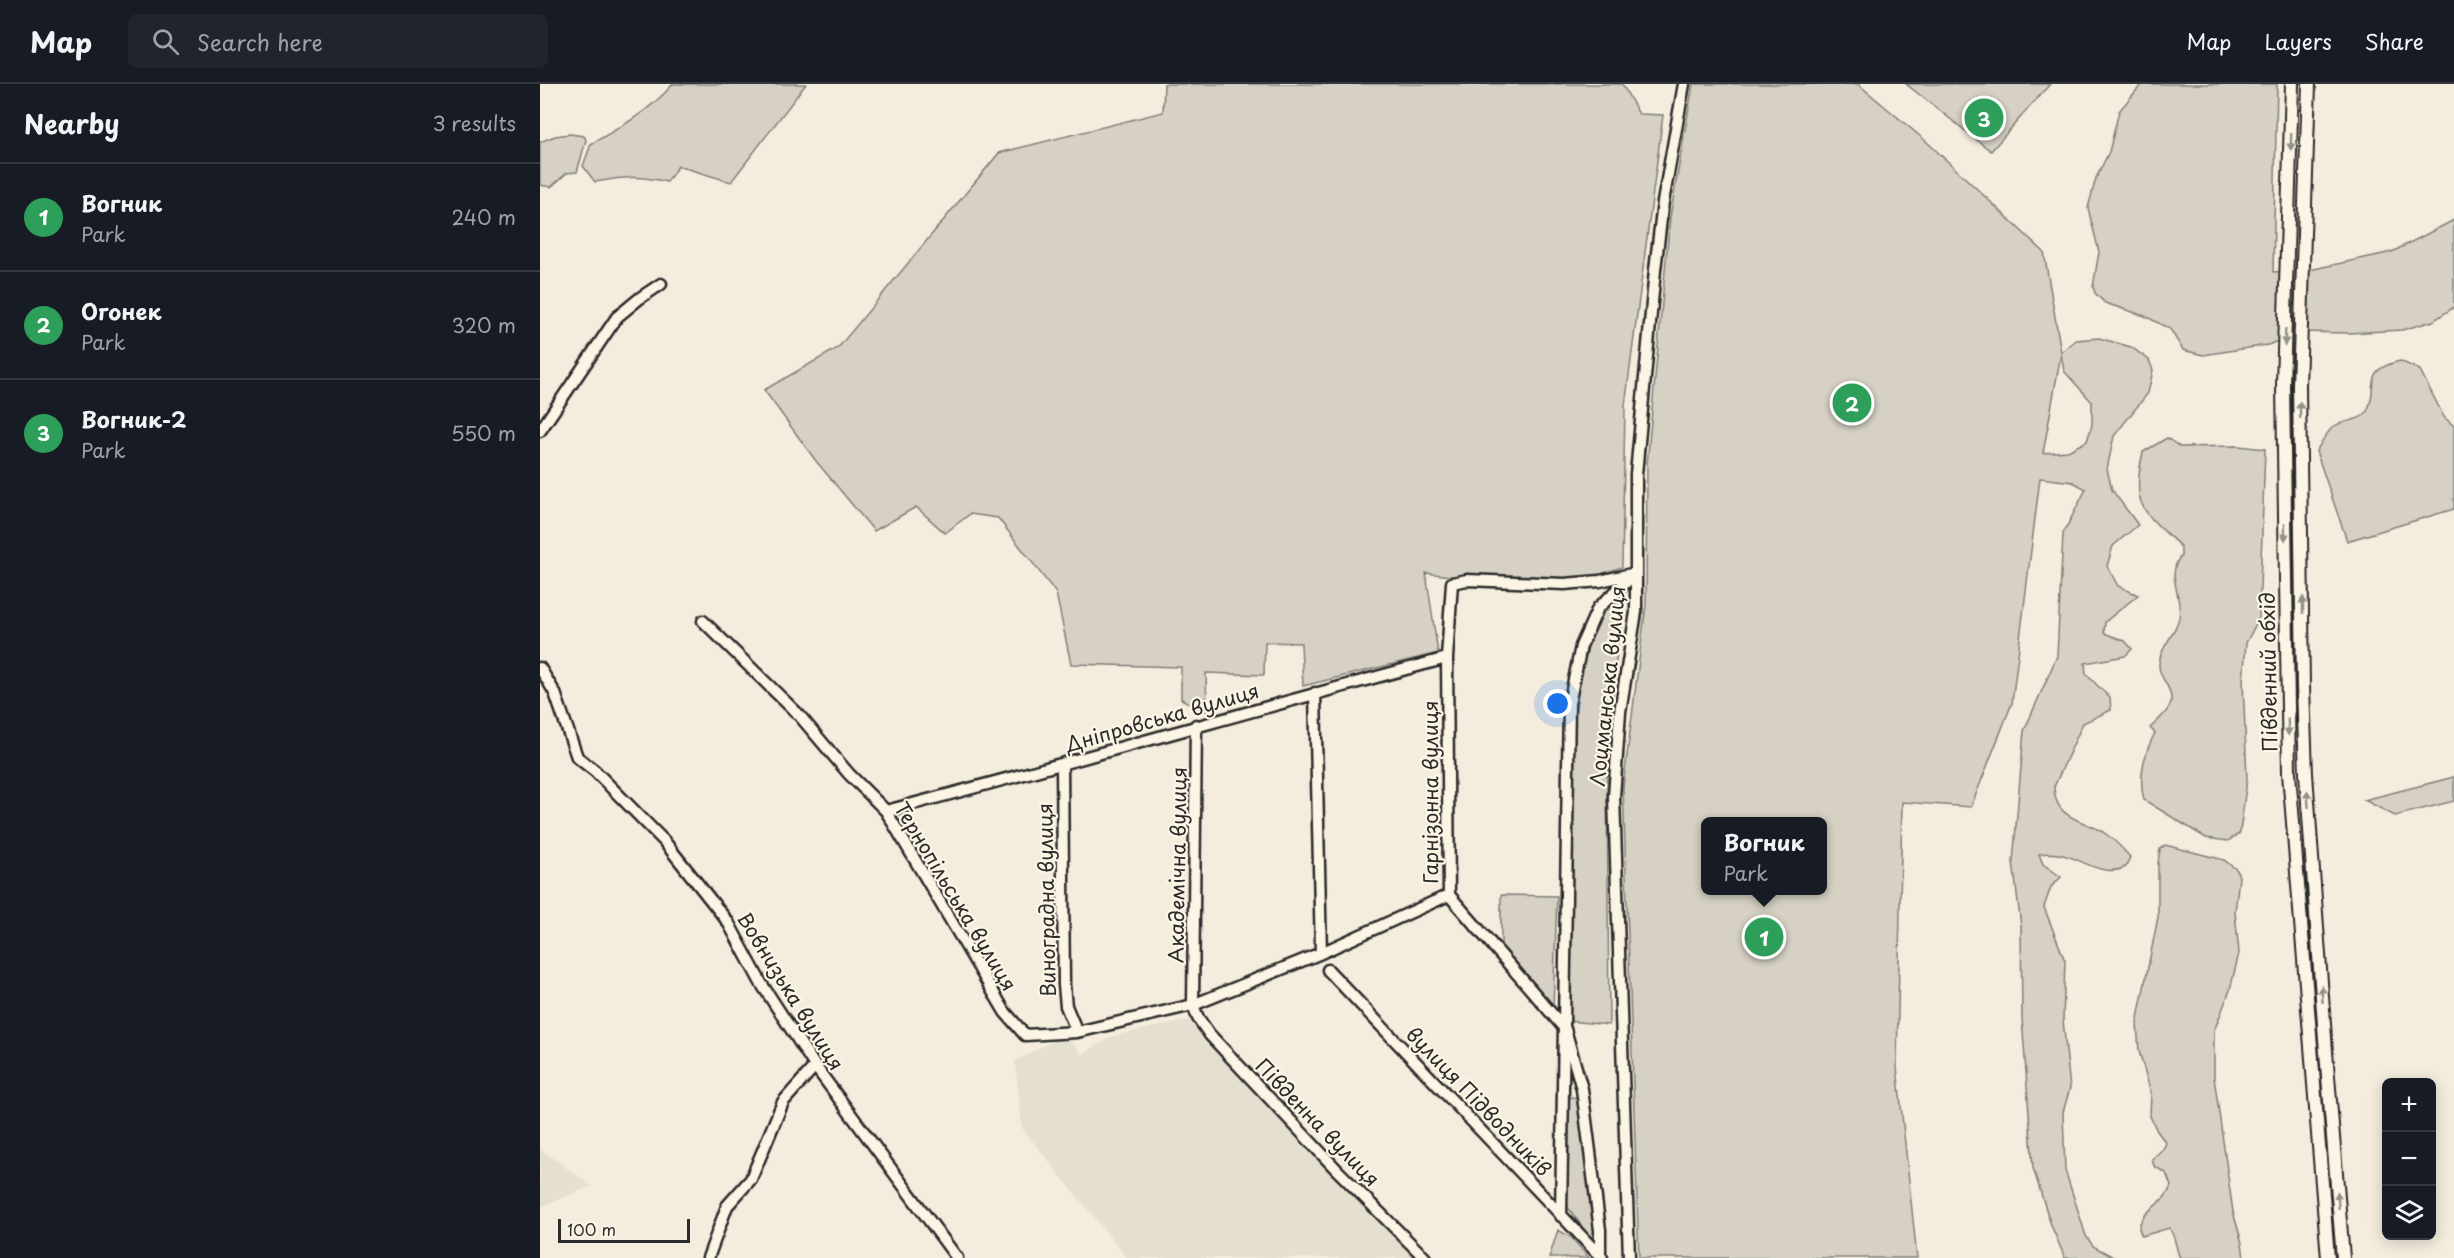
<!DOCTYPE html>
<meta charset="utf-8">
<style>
:root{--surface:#171b24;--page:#20242c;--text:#f1f3f6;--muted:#9ea1a6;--line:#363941;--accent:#1a73e8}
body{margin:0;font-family:"Playpen Sans",sans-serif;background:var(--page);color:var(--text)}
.controls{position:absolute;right:18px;bottom:18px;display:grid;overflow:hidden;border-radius:9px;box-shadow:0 3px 15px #0003}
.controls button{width:54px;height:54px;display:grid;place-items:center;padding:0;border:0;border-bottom:2px solid var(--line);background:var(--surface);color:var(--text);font:30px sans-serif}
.scale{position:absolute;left:18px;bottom:15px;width:132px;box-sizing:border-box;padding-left:6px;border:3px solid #2b2b2b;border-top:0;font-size:16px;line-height:21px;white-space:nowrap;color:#2b2b2b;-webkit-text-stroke:4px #fcf5e5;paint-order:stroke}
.you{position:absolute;left:1018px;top:620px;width:21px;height:21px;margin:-15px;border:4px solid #fff;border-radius:50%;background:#1a73e8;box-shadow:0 0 0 9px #1a73e833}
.badge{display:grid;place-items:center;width:39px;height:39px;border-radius:50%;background:var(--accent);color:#fff;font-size:20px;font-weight:700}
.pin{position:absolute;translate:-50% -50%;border:3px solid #fff;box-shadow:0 2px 6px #0006}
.popup{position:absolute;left:1161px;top:733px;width:126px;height:78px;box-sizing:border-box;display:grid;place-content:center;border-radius:9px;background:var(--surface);filter:drop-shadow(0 2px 4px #0005);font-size:20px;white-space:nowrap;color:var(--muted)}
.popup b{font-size:22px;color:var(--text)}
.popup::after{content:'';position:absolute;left:50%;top:100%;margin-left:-12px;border:12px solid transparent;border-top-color:var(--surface)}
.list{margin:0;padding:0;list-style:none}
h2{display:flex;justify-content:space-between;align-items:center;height:78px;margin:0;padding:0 24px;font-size:26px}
h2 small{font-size:20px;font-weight:400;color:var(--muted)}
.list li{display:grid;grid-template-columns:39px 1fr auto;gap:18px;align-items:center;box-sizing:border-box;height:108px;padding:0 24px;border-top:2px solid var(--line)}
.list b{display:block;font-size:22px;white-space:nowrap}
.list p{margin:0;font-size:20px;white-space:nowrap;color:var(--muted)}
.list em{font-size:20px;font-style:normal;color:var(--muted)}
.icon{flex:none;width:33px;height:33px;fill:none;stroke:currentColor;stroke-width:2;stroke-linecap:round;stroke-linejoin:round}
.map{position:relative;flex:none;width:1914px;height:1174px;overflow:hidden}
header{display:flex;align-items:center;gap:36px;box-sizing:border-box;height:84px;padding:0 30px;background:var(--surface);border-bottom:2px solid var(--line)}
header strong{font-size:28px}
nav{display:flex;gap:33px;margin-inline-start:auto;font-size:21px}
.search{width:420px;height:54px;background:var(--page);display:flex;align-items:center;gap:15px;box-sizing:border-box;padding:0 21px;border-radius:9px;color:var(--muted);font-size:22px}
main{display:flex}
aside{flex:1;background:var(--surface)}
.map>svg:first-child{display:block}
.built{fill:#e5dfd0}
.green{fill:#d6d1c4;stroke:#807e78;stroke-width:1.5;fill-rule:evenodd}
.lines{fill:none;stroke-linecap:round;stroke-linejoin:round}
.minor-casing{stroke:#2b2b2b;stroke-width:15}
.major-casing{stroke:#2b2b2b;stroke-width:16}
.minor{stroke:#fcf5e5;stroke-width:10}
.major{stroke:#fcf5e5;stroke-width:12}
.oneway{fill:#949088}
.labels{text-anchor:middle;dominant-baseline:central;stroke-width:4.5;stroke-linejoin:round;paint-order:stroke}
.street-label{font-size:20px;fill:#2b2b2b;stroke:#fcf5e5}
</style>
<header>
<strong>Map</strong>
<div class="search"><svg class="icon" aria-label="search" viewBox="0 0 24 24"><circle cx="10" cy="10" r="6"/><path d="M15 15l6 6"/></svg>Search here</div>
<nav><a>Map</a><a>Layers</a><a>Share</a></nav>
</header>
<main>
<aside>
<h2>Nearby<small>3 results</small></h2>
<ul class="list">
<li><span class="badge" style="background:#2e9e5b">1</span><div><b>Вогник</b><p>Park</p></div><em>240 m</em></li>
<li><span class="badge" style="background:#2e9e5b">2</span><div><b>Огонек</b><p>Park</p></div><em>320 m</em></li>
<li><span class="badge" style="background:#2e9e5b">3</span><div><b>Вогник-2</b><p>Park</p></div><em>550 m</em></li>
</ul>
</aside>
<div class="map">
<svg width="1914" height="1174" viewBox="0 0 1914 1174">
<rect width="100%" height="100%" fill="#f4edde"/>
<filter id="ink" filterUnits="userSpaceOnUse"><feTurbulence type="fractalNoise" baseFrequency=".0167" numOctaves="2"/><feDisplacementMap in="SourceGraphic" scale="12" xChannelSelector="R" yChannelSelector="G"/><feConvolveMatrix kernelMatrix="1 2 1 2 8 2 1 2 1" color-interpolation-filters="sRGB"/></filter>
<g filter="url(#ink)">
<path class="built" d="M 654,935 L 881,1174 L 587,1174 L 482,1044 L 475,977 L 526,950 L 542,971 L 572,952 Z
M 0,1065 L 52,1102 L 0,1123 Z"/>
<path class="green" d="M 133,0 L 266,0 L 191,98 L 138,82 L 127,98 C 100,91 82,93 55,98 L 43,82 L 51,60 C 81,43 110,27 133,0 Z
M 624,0 L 1082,0 L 1099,30 L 1123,31 L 1085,322 L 1082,483 L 1049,494 L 911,492 L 886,489 L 898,569 L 763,602 L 761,559 L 725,558 L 724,591 L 666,589 L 667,628 L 641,615 L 641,583 L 531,580 L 516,509 L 458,434 L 430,430 L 405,449 L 376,423 L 334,447 L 276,377 L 224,306 L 298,264 L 459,69 L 623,28 Z
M 1153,0 L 1318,0 L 1387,58 L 1504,168 L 1521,268 L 1536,256 L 1559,254 L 1591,263 L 1609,276 L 1613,286 L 1608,309 L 1574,352 L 1567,385 L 1572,406 L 1598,441 L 1573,462 L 1567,482 L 1578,502 L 1598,511 L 1565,538 L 1564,549 L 1585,557 L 1592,565 L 1585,572 L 1545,579 L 1546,590 L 1570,614 L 1571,626 L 1543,639 L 1514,703 C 1515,737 1544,735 1566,750 C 1575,756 1583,765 1590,773 L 1586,783 C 1561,795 1542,773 1518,770 C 1512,769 1504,769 1499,770 L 1503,780 L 1521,793 L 1511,803 L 1504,823 L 1525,877 L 1523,936 L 1530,1004 L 1523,1028 L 1525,1086 L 1546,1152 L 1553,1162 L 1575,1174 L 1525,1174 L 1511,1141 L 1493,1084 L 1482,934 L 1481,842 L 1473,778 L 1484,647 L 1517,572 L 1523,450 L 1546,405 L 1533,398 L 1500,394 L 1472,619 L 1431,723 L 1362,718 L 1357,983 L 1377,1174 L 1099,1174 L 1083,703 L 1106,521 L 1107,380 L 1130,133 ZM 1521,270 L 1524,287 L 1552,318 L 1552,341 L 1547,357 L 1528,367 L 1503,369 ZM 1166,738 L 1282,738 L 1282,806 L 1166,806 Z
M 1366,0 L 1510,0 L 1451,67 Z
M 1602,0 L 1737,0 L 1733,188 L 1774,185 L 1852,168 L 1914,136 L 1914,223 L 1893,237 L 1862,246 L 1809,249 L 1761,248 L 1728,261 L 1663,271 L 1643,266 L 1630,245 L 1605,232 L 1565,219 L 1555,209 L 1553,203 L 1559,168 L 1548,124 L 1556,94 L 1569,68 L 1579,27 Z
M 30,50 L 44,52 L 46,56 L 37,88 L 27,89 L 11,103 L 0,101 L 0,58 L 15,52 Z
M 1860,277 L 1880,286 L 1904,333 L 1914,342 L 1914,425 L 1807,457 L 1776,367 C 1781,360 1786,349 1793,343 C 1802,336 1821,338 1827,327 C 1840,302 1819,287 1860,277 Z
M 1627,354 L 1640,363 L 1698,362 L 1725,365 L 1719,534 L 1706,559 L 1703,598 L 1707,695 L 1700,749 L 1688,757 L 1666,754 L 1604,716 C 1598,694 1604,669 1615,649 L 1610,644 C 1627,628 1639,620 1625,598 C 1622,593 1619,587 1619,581 C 1619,565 1636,549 1639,534 C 1643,512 1625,490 1641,472 L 1641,463 C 1604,428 1590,423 1603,368 Z
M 1083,517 L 1074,593 L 1067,692 L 1069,941 L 1028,937 L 1034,623 L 1045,563 L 1062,526 Z
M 1914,693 L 1914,717 L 1855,732 L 1824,716 Z
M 1625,761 L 1684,776 L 1697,786 L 1699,793 L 1695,828 L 1699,869 L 1690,906 L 1674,947 L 1674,993 L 1693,1128 L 1702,1159 L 1704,1174 L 1640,1174 C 1635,1164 1636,1152 1629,1144 L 1602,1152 L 1599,1145 C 1601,1125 1625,1121 1631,1102 L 1626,1089 L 1614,1082 L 1612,1075 L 1623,1065 L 1626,1059 L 1617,1047 L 1610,1032 L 1611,1009 L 1599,967 L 1597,939 L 1618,833 L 1618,779 L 1620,765 Z
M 961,811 L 1017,812 L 1013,924 L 961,866 Z
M 1030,1013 L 1040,1014 L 1057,1163 L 1027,1122 L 1027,1021 Z
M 1018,1146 L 1031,1153 L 1049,1174 L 1009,1174 Z"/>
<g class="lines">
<g class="minor-casing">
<path id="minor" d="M 0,347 L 77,233 L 100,214 L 121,200
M 163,537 L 259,631 L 309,690 L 346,727 L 465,928 L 485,951 L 537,948 L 653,921 L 781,869 L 909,811
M 0,584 L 15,609 L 37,673 L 55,687 L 124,757 L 188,838 L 221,899 L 275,982 L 417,1174
M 775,609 L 781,869
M 656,641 L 653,921 L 658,934 L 670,951 L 797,1086 L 885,1174
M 522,681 L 524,901 L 526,922 L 537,948
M 346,727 C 534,678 720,624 907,574
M 788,886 L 1062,1174
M 1021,1132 L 1029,620 L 1041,562 L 1058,524 L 1095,490
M 1060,1171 L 1060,1146 L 1042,1005 L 1025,945 L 909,811 L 907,574 L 912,499 L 927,496 L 1024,500 L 1060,497 L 1096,489
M 168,1174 L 187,1122 L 211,1095 L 243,1018 L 275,982
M 1089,1174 L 1074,713 L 1080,628 L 1096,528 L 1096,390 L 1115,186 L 1123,118 L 1144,0"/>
</g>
<g class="major-casing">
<path id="major" d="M 1752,0 L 1743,301 L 1749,689 L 1788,1174
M 1769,0 L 1759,301 L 1763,602 L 1766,690 L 1786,968 L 1803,1174"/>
</g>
<use href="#minor" class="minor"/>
<use href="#major" class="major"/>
</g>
<defs><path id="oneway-solid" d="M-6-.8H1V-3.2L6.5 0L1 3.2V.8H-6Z" transform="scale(1.5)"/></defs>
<g class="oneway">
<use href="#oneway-solid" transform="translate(1751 58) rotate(91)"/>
<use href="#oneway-solid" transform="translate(1745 253) rotate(93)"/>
<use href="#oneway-solid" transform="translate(1760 326) rotate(-91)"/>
<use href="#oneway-solid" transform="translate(1745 448) rotate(89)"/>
<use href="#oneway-solid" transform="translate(1763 521) rotate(-90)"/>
<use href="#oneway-solid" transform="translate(1748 643) rotate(88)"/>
<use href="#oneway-solid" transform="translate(1768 715) rotate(-94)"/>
<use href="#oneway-solid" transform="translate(1782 910) rotate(-94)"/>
<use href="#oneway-solid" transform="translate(1798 1116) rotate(-94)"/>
</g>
</g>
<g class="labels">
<g class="street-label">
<text transform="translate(1728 588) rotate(-91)">Південний обхід</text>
<text transform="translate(1067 602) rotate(-84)">Лоцманська вулиця</text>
<text transform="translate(622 633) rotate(-16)">Дніпровська вулиця</text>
<text transform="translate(890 708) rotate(-90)">Гарнізонна вулиця</text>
<text transform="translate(637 781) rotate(-89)">Академічна вулиця</text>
<text transform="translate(416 812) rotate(59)">Тернопільська вулиця</text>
<text transform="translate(506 816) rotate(-91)">Виноградна вулиця</text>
<text transform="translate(251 907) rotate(58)">Вовнизька вулиця</text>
<text transform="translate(939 1017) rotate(46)">вулиця Підводників</text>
<text transform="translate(778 1038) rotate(46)">Південна вулиця</text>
</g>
</g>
</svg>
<div class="controls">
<button>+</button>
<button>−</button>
<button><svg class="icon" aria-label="layers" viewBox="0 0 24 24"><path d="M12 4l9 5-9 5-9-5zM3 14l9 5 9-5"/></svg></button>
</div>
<div class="scale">100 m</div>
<div class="you"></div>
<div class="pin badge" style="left:1224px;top:853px;background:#2e9e5b">1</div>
<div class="popup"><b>Вогник</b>Park</div>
<div class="pin badge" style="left:1312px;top:319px;background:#2e9e5b">2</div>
<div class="pin badge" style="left:1444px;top:34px;background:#2e9e5b">3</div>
</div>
</main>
